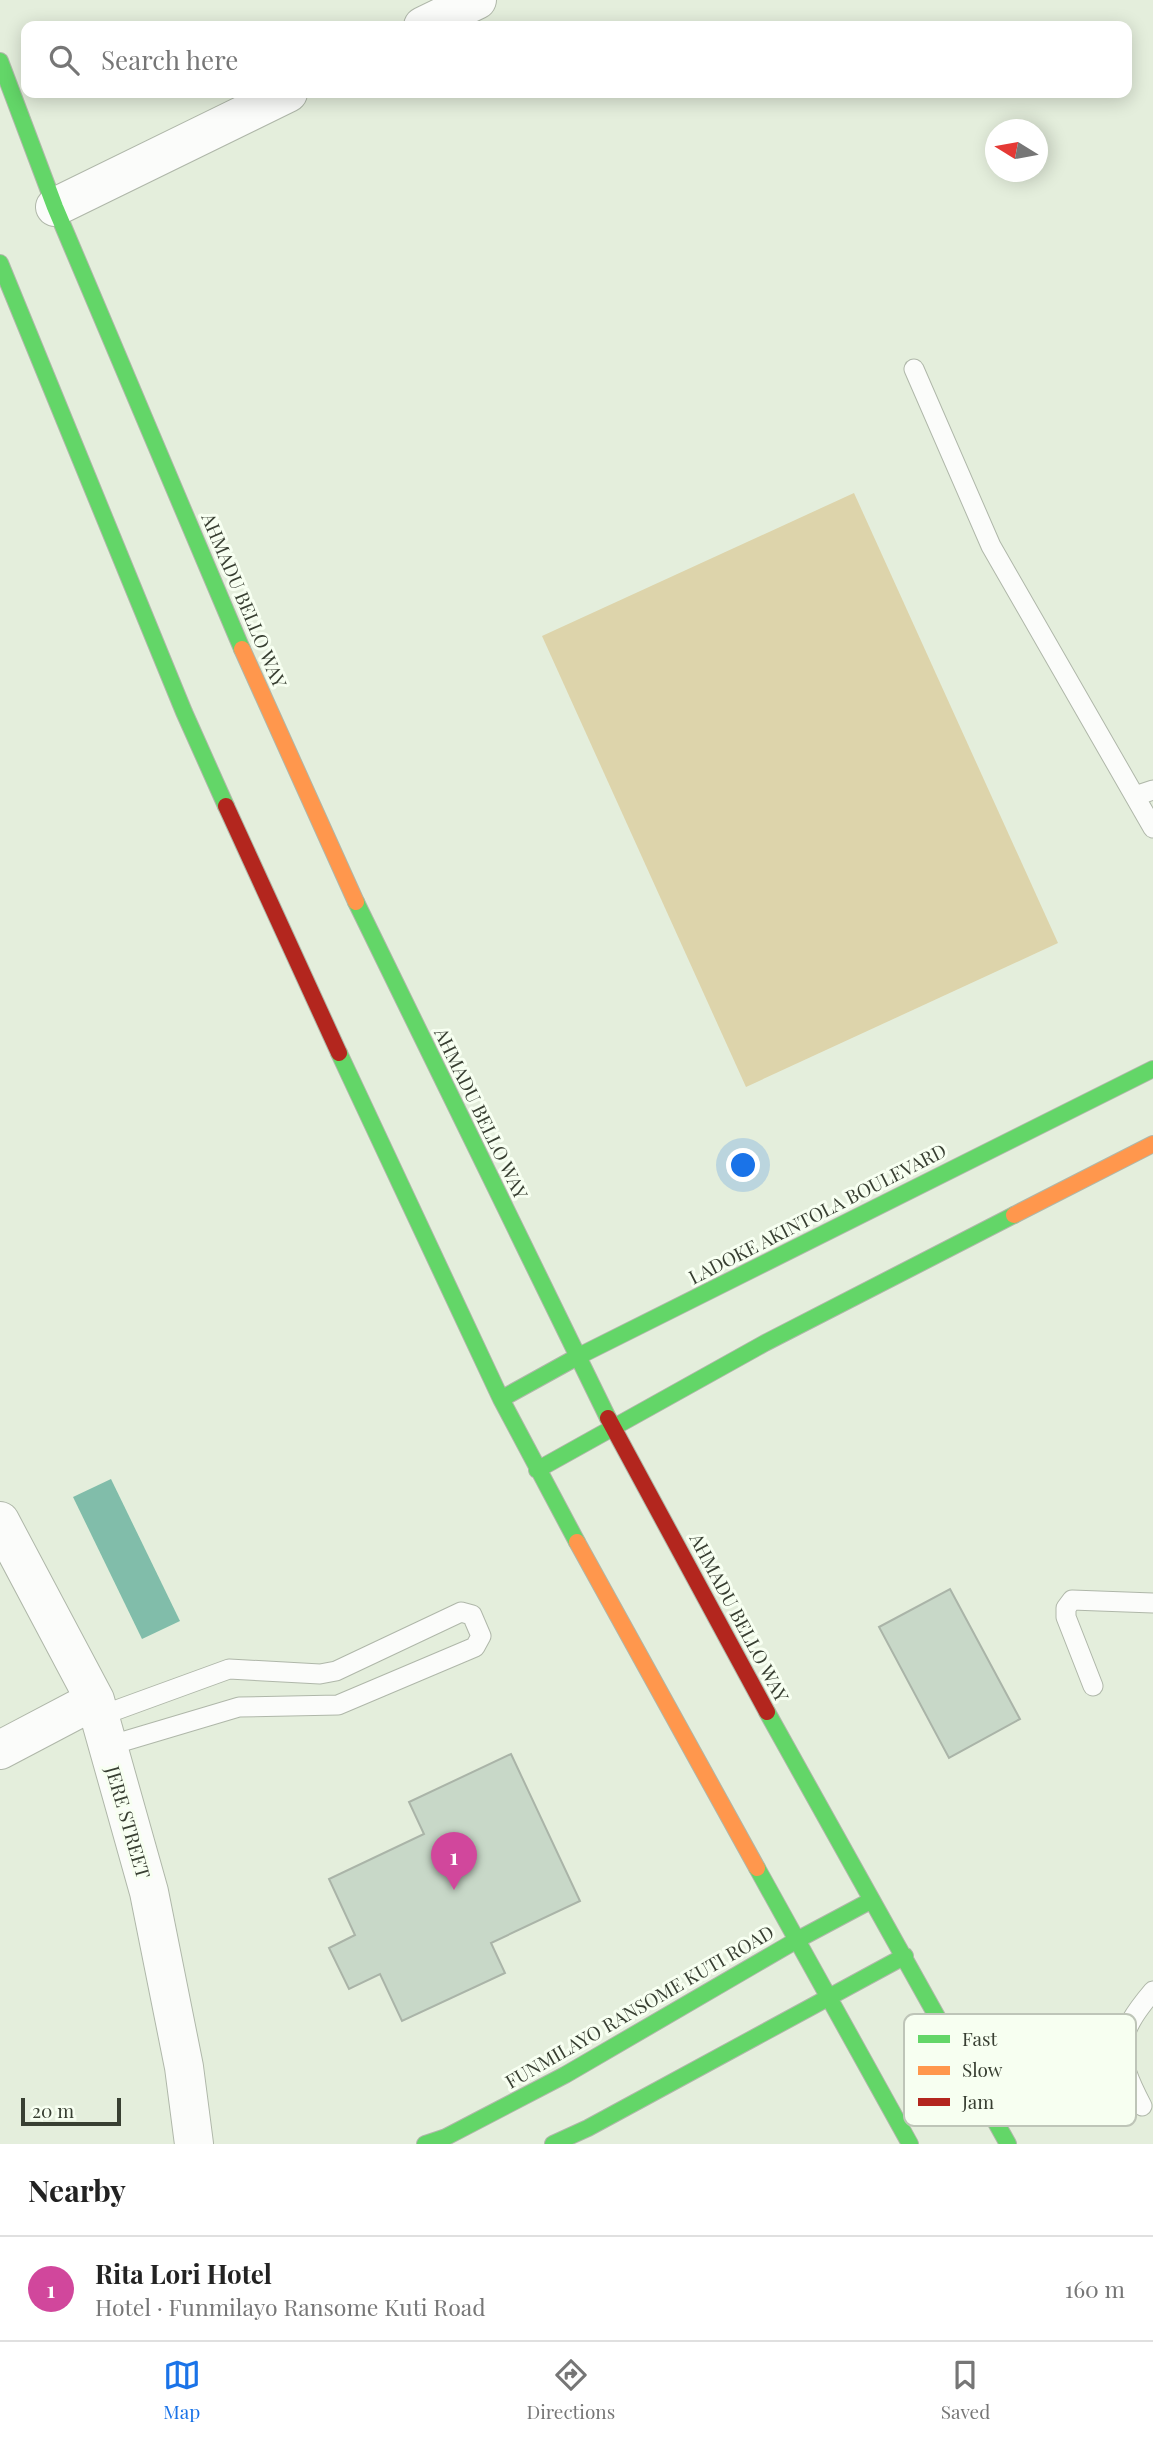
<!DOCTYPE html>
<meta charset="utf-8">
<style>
:root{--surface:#fff;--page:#f6f6f6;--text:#222;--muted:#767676;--line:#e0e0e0;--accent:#1a73e8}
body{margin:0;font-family:"Playfair Display",serif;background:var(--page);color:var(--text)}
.compass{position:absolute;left:985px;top:119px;width:63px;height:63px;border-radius:50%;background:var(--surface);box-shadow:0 4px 18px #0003;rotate:281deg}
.scale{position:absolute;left:21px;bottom:18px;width:100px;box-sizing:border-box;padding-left:7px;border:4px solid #383f32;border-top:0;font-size:19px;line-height:24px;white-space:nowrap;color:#383f32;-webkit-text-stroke:5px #f7fff1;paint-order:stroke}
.you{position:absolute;left:744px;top:1166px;width:24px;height:24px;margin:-18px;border:5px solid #fff;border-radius:50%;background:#1a73e8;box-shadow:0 0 0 10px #1a73e833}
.badge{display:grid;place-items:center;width:46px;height:46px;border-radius:50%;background:var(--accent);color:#fff;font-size:23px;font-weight:700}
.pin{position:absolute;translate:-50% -58px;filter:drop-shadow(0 2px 4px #0008)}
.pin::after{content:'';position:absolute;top:37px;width:24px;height:21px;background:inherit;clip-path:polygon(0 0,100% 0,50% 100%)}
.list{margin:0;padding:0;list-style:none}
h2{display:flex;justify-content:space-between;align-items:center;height:91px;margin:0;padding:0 28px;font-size:30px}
h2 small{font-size:23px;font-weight:400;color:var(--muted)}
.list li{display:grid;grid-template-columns:46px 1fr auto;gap:21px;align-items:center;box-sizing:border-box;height:105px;padding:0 28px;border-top:2px solid var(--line)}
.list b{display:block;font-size:26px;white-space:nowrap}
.list p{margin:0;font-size:23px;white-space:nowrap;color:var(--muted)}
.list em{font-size:23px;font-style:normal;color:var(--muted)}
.icon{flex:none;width:38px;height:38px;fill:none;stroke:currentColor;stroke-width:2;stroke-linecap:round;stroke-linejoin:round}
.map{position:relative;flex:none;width:1153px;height:2144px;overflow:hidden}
.search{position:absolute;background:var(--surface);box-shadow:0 4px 18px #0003;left:21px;right:21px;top:21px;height:77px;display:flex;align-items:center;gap:18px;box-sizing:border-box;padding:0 24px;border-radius:14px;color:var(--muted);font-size:26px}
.sheet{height:196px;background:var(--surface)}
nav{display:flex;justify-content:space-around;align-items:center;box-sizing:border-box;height:98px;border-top:2px solid var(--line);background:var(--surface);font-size:19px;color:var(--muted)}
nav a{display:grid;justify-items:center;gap:4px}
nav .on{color:var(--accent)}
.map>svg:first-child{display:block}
.green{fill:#ddd4ab}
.water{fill:#81bdaa}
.building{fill:#c8d8c8;stroke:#aab4a8;stroke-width:2}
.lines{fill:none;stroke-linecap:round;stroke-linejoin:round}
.lane-casing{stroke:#afb7a9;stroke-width:21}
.street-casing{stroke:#afb7a9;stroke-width:40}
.fast-casing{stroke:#afb7a9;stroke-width:18}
.slow-casing{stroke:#afb7a9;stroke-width:18}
.jam-casing{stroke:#afb7a9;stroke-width:18}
.lane{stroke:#fbfcfa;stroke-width:19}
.street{stroke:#fbfcfa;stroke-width:38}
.fast{stroke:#63d668;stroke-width:16}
.slow{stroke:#ff974d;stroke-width:16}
.jam{stroke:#b3261e;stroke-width:16}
.labels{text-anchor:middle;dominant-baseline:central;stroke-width:6;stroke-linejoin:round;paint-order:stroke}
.street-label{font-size:19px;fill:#383f32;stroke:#f7fff1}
.key{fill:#f7fff1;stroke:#bec5b8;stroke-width:2}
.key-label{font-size:19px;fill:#383f32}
</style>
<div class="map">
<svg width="1153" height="2144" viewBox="0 0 1153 2144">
<rect width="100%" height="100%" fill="#e4eedc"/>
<path class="green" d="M 854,493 L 1058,943 L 746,1087 L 542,636 Z"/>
<path class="water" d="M 111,1479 L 180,1621 L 142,1639 L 73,1497 Z"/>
<path class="building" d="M 950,1589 L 1020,1719 L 949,1758 L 879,1627 Z
M 511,1754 L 580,1901 L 491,1943 L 505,1973 L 402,2021 L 380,1974 L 349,1989 L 329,1948 L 355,1935 L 329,1879 L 424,1834 L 409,1802 Z"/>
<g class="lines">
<g class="lane-casing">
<path id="lane" d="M 914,369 L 991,546 L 1153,828
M 1135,796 L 1153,790
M 1093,1686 L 1066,1617 L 1066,1608 L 1072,1600 L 1153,1603
M 100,1716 L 229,1669 L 320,1674 L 336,1671 L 461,1612 L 472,1615 L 481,1636 L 475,1647 L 338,1705 L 239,1707 L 108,1746
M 1142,2106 C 1115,2054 1114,2037 1153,1991"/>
</g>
<g class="street-casing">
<path id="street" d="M 423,26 L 477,0
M 55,207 L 288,93
M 0,1521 L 95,1700 L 149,1892 L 184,2067 L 194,2144
M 0,1750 L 95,1700"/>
</g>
<g class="fast-casing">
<path id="fast" d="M 0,61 L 55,207 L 242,649
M 0,263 L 184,712 L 226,806
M 356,902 L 608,1418
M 339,1053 L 501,1399 L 577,1542
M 501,1399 L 577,1357 L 1153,1069
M 537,1470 L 765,1343 L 1014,1215
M 767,1712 L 1008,2144
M 757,1868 L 910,2144
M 425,2144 L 446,2137 L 565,2075 L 797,1940 L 872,1900
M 553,2144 L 588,2128 L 905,1956"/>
</g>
<g class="slow-casing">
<path id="slow" d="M 242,649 L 356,902
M 1014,1215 L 1153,1144
M 577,1542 L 757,1868"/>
</g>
<g class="jam-casing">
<path id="jam" d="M 226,806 L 339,1053
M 608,1418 L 767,1712"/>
</g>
<use href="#lane" class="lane"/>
<use href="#street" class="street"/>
<use href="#fast" class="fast"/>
<use href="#slow" class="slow"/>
<use href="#jam" class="jam"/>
</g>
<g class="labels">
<g class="street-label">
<text transform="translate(245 600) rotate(67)">AHMADU BELLO WAY</text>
<text transform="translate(482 1113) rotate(64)">AHMADU BELLO WAY</text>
<text transform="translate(817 1213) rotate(-27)">LADOKE AKINTOLA BOULEVARD</text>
<text transform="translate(740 1617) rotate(62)">AHMADU BELLO WAY</text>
<text transform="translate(129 1822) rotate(74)">JERE STREET</text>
<text transform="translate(639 2006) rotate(-30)">FUNMILAYO RANSOME KUTI ROAD</text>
</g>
</g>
<rect x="904" y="2014" width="232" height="112" rx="10" class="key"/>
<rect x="918" y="2035" width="32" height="8" fill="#63d668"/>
<rect x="918" y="2066" width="32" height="9" fill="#ff974d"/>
<rect x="918" y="2098" width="32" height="8" fill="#b3261e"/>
<g class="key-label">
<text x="962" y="2046">Fast</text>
<text x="962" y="2077">Slow</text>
<text x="962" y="2109">Jam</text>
</g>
</svg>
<svg class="compass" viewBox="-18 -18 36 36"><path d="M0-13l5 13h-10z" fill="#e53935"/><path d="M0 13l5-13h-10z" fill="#767676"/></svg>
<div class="scale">20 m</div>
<div class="you"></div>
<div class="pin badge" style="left:454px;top:1890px;background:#d1479c">1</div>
<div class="search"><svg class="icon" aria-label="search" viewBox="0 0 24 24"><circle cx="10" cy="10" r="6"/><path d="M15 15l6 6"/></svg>Search here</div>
</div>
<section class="sheet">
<h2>Nearby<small></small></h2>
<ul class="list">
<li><span class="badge" style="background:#d1479c">1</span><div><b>Rita Lori Hotel</b><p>Hotel · Funmilayo Ransome Kuti Road</p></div><em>160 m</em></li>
</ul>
</section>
<nav>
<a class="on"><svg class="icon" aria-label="map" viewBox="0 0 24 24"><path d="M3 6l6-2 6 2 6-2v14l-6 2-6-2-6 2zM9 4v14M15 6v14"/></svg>Map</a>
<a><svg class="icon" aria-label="directions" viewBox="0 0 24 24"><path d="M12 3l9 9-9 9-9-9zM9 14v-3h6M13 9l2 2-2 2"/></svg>Directions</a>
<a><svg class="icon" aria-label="saved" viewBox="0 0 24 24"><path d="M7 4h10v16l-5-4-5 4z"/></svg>Saved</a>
</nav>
